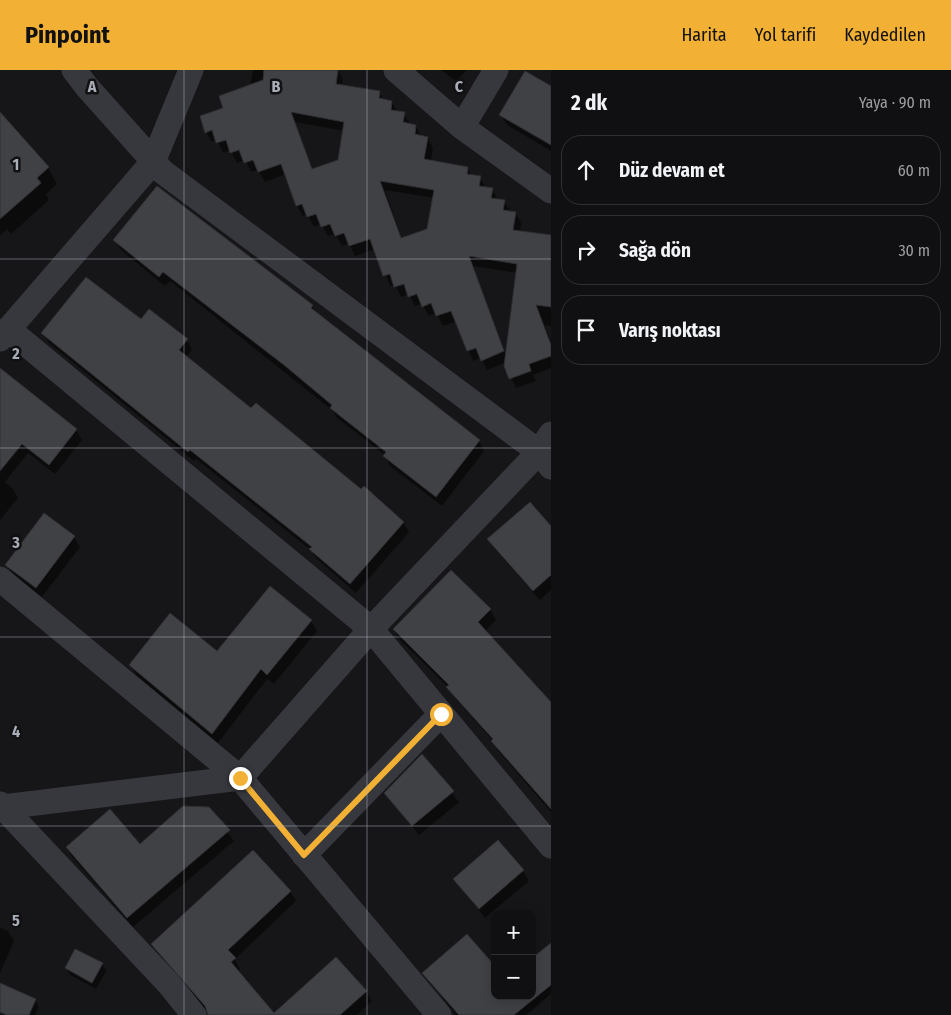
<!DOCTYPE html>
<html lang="tr">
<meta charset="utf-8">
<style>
:root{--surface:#101012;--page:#19191b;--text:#f1f3f6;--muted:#9c9d9f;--line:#303032;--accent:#f2b134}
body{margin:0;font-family:"Fira Sans Condensed",sans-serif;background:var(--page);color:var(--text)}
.controls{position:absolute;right:15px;bottom:15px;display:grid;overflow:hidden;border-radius:10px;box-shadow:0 2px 12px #0003}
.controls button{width:45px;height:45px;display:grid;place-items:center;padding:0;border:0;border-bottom:1px solid var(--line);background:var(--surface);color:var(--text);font:25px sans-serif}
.stop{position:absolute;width:15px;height:15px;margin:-11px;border:4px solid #f2b134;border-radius:50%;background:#fff}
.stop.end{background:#f2b134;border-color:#fff;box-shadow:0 1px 5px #0008}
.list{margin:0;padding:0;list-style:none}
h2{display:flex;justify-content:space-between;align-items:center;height:65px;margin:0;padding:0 20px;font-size:21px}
h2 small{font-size:16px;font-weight:400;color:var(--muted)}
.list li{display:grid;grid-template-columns:32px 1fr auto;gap:15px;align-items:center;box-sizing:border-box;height:70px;margin:0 10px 10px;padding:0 10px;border:1px solid var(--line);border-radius:20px}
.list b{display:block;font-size:19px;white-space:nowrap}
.list em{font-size:16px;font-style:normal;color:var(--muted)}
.icon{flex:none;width:28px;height:28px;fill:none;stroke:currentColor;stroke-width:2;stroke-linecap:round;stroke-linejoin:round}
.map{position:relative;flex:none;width:551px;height:945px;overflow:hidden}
header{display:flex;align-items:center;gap:30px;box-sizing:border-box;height:70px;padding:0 25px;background:var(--accent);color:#111}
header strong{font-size:24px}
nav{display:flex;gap:28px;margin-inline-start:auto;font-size:18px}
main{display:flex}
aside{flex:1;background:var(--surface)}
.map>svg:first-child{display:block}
.shadow{fill:#0007;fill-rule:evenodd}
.building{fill:#404145;stroke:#303034;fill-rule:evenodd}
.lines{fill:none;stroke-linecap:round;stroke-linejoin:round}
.street{stroke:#37383d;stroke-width:25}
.route{stroke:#f2b134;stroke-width:6}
.grid{fill:none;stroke:#a8adb8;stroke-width:1;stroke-opacity:0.55}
.grid-label{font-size:16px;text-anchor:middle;font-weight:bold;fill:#a8adb8;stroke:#111113;stroke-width:5;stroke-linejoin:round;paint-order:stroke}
</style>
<header>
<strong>Pinpoint</strong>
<nav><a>Harita</a><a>Yol tarifi</a><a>Kaydedilen</a></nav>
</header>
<main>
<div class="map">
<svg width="551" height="945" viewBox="0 0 551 945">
<rect width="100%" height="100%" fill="#161618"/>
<path class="shadow" d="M 253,0 L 338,0 L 343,10 L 342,16 L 379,23 L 384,30 L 392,32 L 398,43 L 404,44 L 410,54 L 416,56 L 421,66 L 428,68 L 433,78 L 431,91 L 467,98 L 472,106 L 480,107 L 486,118 L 492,119 L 498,130 L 504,131 L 510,141 L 516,143 L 521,153 L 520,162 L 551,167 L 551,256 L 545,255 L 551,272 L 551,298 L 533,305 L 536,311 L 516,318 L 505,293 L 487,300 L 481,288 L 473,291 L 457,251 L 443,256 L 436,243 L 429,246 L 422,234 L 415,236 L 409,224 L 401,227 L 395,215 L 390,216 L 375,179 L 355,186 L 349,173 L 342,176 L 335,164 L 328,166 L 321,154 L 314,157 L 307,144 L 303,146 L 297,136 L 286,104 L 265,112 L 258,100 L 251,102 L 245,90 L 237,93 L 230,80 L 223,83 L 217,70 L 212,72 L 206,62 L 225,39 L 250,16 ZM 295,52 L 344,61 L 339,91 L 313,100 ZM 385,120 L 434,128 L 428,160 L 402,169 ZM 473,196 L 518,203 L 506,285 Z
M 441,0 L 467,0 L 456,11 Z
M 551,17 L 551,81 L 507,55 L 501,45 Z
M 0,44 L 48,98 L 57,114 L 46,124 L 49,130 L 11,164 L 7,159 L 0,165 Z
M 115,170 L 312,236 L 317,244 L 479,371 L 484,381 L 442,436 L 390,396 L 385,385 L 337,348 L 332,340 L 170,211 L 165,216 L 121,180 Z
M 141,251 L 187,270 L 192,280 L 186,287 L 252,340 L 403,452 L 409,462 L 356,523 L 317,489 L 312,481 L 196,389 L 194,391 L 49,273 L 43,263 Z
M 4,303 L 76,360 L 82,370 L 55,404 L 28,383 L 5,412 L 12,418 L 18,428 L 0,450 L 0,308 Z
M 44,445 L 74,467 L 80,477 L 42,527 L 13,505 L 7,495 Z
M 551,458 L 551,520 L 540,530 L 495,479 L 489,469 Z
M 490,540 L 496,550 L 485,561 L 551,633 L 551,742 L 498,681 L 493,671 L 454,627 L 448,617 L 400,570 L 394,560 Z
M 311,551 L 317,561 L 274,614 L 267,609 L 218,673 L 136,605 L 131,595 L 217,583 Z
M 422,686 L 459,732 L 419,765 L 386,723 Z
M 209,738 L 234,771 L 133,857 L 73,788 L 67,778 L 140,775 Z
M 523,801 L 529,811 L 485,848 L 455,809 Z
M 290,821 L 296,831 L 235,889 L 240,899 L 238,901 L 274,944 L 366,921 L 372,931 L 357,945 L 209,945 L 153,874 Z
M 0,858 L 8,861 L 14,871 L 0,903 Z
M 551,874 L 551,924 L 526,945 L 456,945 L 424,903 L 495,926 L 532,926 Z
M 102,894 L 106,901 L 96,919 L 70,905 L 66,898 Z
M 0,914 L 35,930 L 39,937 L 35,945 L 13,945 L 0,939 Z"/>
<path class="building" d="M 264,0 L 338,0 L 336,14 L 380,21 L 379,28 L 392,31 L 391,40 L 405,42 L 403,52 L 416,55 L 415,64 L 428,67 L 424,89 L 468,97 L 467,104 L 481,106 L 479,116 L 493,118 L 491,128 L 505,130 L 503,140 L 516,142 L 513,160 L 551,165 L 551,237 L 536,235 L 551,275 L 551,286 L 529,294 L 531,301 L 509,309 L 504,296 L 517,194 L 469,186 L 504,281 L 481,291 L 476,278 L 467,281 L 451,241 L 436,246 L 431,233 L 422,237 L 417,224 L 408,227 L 404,214 L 394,217 L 390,204 L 383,206 L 370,169 L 349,176 L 344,163 L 335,166 L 330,154 L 321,157 L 316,144 L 307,147 L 302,134 L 296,136 L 281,94 L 258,102 L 253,90 L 244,93 L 239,80 L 230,83 L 226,70 L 216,73 L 212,60 L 205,63 L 200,46 L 223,38 L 219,26 L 263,10 ZM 291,42 L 344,52 L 338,90 L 312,99 ZM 380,111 L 434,120 L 427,159 L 401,168 Z
M 525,1 L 551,16 L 551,75 L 499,45 Z
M 0,42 L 49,97 L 37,108 L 41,113 L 0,149 Z
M 157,116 L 313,235 L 311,238 L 480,370 L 436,427 L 383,386 L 386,382 L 330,338 L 332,335 L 284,295 L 163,202 L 159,207 L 113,170 Z
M 86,207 L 141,249 L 149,239 L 188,269 L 179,280 L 251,338 L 256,333 L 361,419 L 364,416 L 404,452 L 350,514 L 309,479 L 312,477 L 190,380 L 188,382 L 41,263 Z
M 0,298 L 77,359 L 49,395 L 22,374 L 0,401 Z
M 530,432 L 551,456 L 551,505 L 533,521 L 487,469 Z
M 44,443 L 75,466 L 36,518 L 5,495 Z
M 451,500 L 491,539 L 478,552 L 551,632 L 551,739 L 491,671 L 493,669 L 446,617 L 449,615 L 393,559 Z
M 270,516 L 312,550 L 267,605 L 261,599 L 212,664 L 129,595 L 170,543 L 217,581 Z
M 422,684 L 454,721 L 412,756 L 384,723 Z
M 183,736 L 209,737 L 230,760 L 127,848 L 66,777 L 110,739 L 140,774 Z
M 498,770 L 524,800 L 479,839 L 453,809 Z
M 253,780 L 291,821 L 228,880 L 236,888 L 231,892 L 274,943 L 336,887 L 367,921 L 340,945 L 208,945 L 205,936 L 151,874 Z
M 467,864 L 495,896 L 495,926 L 532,926 L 532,888 L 551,873 L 551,915 L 514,945 L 459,945 L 422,903 Z
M 75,879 L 103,893 L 92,913 L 65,898 Z
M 0,913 L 36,929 L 29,945 L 7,945 L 0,942 Z"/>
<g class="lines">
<path class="street" d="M 74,0 L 87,17 L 163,102 L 539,382 L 551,397
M 396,0 L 462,57 L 551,121
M 462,57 L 496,0
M 8,259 L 371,559 L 551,776
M 0,269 L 153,92 L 191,0
M 0,509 L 240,708 L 439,945
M 0,734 L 169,914 L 194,945
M 3,737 L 240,708 L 371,559 L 539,382 L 551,364
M 304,785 L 441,644"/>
</g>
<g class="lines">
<path class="route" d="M 240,708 L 304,785 L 441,644"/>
</g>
<path class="grid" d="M 184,0 L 184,945M 367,0 L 367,945M 0,189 L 551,189M 0,378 L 551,378M 0,567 L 551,567M 0,756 L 551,756"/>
<g class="grid-label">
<text x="92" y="22">A</text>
<text x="276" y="22">B</text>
<text x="459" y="22">C</text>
<text x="16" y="100">1</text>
<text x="16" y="289">2</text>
<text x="16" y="478">3</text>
<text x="16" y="667">4</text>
<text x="16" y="856">5</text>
</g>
</svg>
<div class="controls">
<button>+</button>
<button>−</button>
</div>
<div class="stop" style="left:441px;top:644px"></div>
<div class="stop end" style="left:240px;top:708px"></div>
</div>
<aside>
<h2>2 dk<small>Yaya · 90 m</small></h2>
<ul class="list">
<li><svg class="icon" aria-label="ahead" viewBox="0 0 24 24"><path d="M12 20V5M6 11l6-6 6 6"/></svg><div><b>Düz devam et</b></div><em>60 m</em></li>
<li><svg class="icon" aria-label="right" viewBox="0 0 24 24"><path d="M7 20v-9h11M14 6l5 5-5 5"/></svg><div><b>Sağa dön</b></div><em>30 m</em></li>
<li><svg class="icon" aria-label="arrive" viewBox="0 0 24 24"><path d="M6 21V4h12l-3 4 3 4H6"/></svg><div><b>Varış noktası</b></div></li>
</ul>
</aside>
</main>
